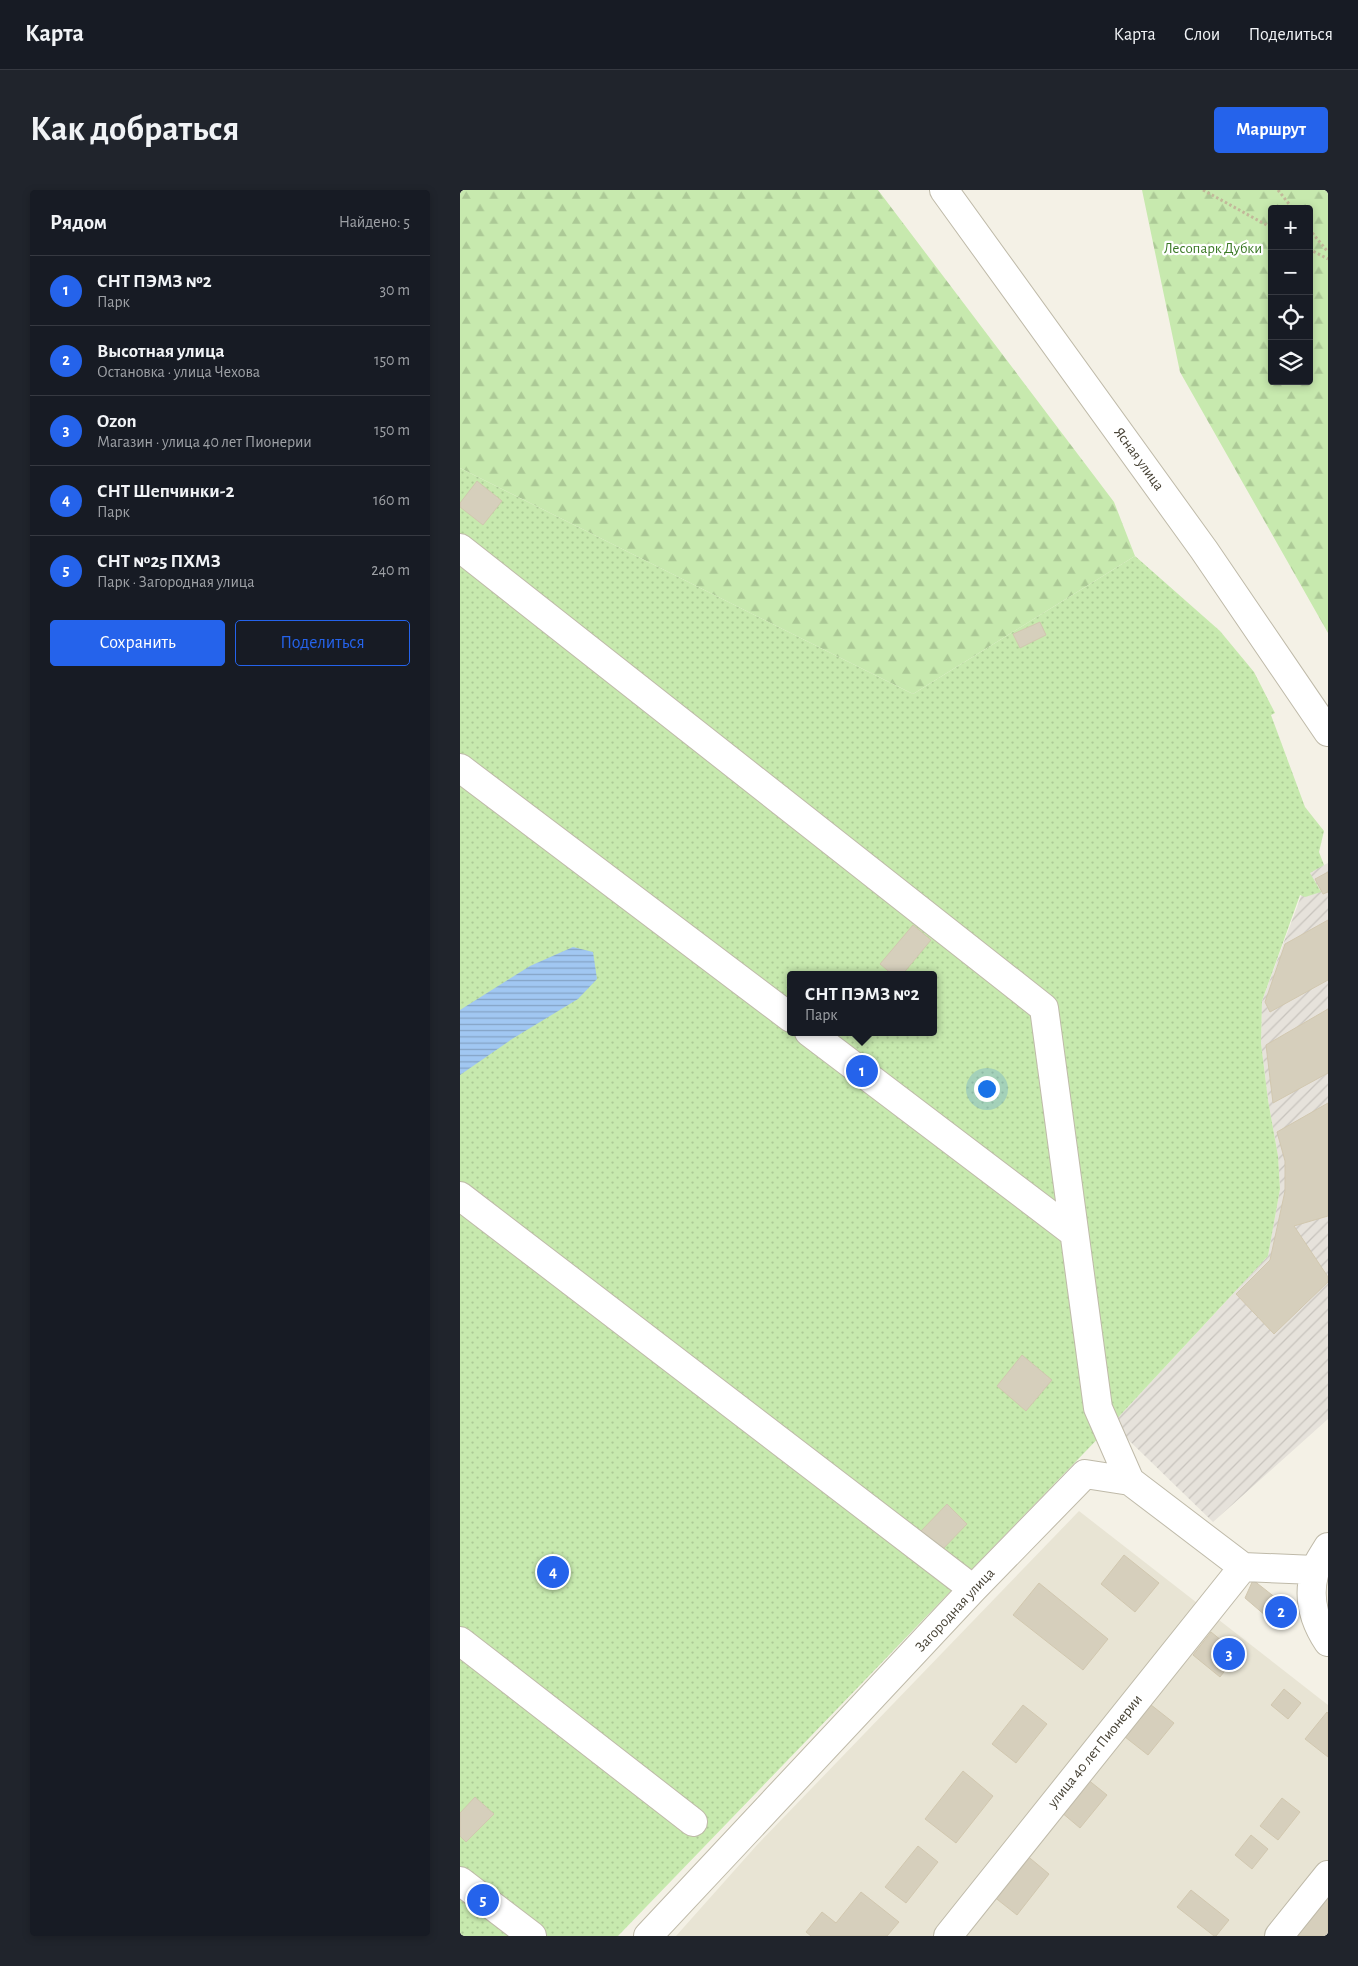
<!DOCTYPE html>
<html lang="ru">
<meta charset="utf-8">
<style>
:root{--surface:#171b24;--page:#20242c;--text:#f1f3f6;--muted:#9ea1a6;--line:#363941;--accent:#2563eb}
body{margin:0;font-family:"Alegreya Sans",sans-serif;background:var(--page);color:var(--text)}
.controls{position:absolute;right:15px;top:15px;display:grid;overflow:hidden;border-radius:5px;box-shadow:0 2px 8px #0003}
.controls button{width:45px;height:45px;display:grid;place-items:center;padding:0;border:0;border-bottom:1px solid var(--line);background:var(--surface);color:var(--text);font:25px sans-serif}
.you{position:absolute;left:526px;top:898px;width:18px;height:18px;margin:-12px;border:4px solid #fff;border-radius:50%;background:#1a73e8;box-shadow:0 0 0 8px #1a73e833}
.badge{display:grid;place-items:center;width:32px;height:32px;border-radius:50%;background:var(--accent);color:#fff;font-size:16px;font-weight:700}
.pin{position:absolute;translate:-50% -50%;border:2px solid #fff;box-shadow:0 1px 5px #0006}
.popup{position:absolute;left:327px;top:781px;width:150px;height:65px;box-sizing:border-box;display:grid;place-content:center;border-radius:5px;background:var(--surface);filter:drop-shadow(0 1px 4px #0005);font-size:16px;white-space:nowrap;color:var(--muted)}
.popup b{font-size:19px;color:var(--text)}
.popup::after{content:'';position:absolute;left:50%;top:100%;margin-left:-10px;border:10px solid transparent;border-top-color:var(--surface)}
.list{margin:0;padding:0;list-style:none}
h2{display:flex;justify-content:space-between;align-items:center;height:65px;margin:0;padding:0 20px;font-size:21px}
h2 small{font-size:16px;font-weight:400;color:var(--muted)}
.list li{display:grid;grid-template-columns:32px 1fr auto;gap:15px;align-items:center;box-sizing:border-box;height:70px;padding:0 20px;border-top:1px solid var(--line)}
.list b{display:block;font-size:19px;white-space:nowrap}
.list p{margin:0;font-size:16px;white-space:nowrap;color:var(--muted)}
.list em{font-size:16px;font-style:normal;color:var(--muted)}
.actions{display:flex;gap:10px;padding:15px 20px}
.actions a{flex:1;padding:11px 0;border:1px solid var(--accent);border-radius:5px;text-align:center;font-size:18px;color:var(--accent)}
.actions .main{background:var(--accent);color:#fff}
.icon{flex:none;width:28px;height:28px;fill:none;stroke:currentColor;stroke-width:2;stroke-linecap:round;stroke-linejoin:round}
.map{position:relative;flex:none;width:868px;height:1746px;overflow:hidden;border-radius:5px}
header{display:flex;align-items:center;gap:30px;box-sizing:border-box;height:70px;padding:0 25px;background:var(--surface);border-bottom:1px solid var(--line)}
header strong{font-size:24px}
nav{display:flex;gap:28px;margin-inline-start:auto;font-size:18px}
.intro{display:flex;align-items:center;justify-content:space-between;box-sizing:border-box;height:120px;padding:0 30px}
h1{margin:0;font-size:35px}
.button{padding:12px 22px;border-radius:5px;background:var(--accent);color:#fff;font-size:18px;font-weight:700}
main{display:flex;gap:30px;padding:0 30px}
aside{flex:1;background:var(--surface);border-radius:5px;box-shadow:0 2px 8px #0003}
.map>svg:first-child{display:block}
.residential{fill:#e8e4d4}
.industrial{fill:url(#industrial-furrows)}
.forest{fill:url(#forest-firs);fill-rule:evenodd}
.garden{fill:url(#garden-dots);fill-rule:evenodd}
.water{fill:url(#water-rules)}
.building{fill:#d6cfbc;stroke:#d1c7af}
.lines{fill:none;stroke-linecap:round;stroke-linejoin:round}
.minor-casing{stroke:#bfbaa9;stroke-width:30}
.path{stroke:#c2b89a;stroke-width:3;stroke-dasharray:2.5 2.5;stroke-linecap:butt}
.minor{stroke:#fff;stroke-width:28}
.labels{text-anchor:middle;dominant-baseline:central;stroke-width:4.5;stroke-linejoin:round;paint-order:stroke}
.park-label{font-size:15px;fill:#3c7a27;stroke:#fff}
.street-label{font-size:15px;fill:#474235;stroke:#fff}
</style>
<header>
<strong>Карта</strong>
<nav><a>Карта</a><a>Слои</a><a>Поделиться</a></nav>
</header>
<div class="intro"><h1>Как добраться</h1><a class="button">Маршрут</a></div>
<main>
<aside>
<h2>Рядом<small>Найдено: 5</small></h2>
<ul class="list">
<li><span class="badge">1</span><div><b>СНТ ПЭМЗ №2</b><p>Парк</p></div><em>30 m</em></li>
<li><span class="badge">2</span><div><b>Высотная улица</b><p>Остановка · улица Чехова</p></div><em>150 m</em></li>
<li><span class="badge">3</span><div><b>Ozon</b><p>Магазин · улица 40 лет Пионерии</p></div><em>150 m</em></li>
<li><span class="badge">4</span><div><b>СНТ Шепчинки-2</b><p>Парк</p></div><em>160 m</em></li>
<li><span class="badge">5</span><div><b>СНТ №25 ПХМЗ</b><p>Парк · Загородная улица</p></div><em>240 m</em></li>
</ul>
<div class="actions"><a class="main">Сохранить</a><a>Поделиться</a></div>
</aside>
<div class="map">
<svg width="868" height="1746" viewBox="0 0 868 1746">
<defs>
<pattern id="industrial-furrows" width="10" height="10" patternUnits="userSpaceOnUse" patternTransform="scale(1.25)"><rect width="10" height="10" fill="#e6e2db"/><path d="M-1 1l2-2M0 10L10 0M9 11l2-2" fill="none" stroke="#c7c3bd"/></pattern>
<pattern id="forest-firs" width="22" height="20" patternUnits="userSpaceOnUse" patternTransform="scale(1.25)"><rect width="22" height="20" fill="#c7e9ae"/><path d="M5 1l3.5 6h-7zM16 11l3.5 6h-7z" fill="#acc996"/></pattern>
<pattern id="garden-dots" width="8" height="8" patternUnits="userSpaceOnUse" patternTransform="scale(1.25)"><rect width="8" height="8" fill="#c7e9ae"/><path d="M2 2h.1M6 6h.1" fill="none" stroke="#acc996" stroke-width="1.8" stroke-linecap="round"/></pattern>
<pattern id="water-rules" width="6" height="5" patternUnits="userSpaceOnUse" patternTransform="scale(1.25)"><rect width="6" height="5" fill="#a1c7f2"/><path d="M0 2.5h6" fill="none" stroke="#85a3c5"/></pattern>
</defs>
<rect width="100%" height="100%" fill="#f4f1e6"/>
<path class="residential" d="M 619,1321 L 868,1515 L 868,1746 L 216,1746 L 297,1655 Z"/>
<path class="industrial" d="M 868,673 L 868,1229 L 753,1332 L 652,1234 L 808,1066 L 820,999 L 818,966 L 808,910 L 801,853 L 802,811 L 850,682 Z"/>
<path class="forest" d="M 0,0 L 418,0 L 654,312 L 675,366 L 453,504 L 0,278 Z
M 682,0 L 868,0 L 868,443 L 720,182 ZM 812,19 L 849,19 L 849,191 L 812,191 Z"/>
<path class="garden" d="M 0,278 L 453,504 L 675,366 L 760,441 L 794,482 L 815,523 L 811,525 L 845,617 L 864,641 L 859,662 L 864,675 L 850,683 L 861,702 L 845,707 L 840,705 L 802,811 L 801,853 L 808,910 L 818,966 L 820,999 L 808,1066 L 652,1234 L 158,1746 L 0,1746 ZM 331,785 L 473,785 L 473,842 L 331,842 Z"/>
<path class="water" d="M 113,757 L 133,762 L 137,789 L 118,809 L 52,849 L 0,885 L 0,820 L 70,776 Z"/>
<path class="building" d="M 17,291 L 42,311 L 23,335 L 0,317 L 0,313 Z
M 580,432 L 586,445 L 560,458 L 553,444 Z
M 868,682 L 868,702 L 863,704 L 855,689 Z
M 868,730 L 868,790 L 810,822 L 805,812 L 825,754 Z
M 453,735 L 471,750 L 442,785 L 433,785 L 420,774 Z
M 868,819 L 868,883 L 813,913 L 806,855 Z
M 868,913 L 868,1026 L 834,1036 L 868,1087 L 868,1092 L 814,1144 L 776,1104 L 810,1070 L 825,1001 L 825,971 L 817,942 Z
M 562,1165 L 592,1190 L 566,1221 L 537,1196 Z
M 487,1314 L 507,1334 L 482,1360 L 461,1341 Z
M 664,1365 L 699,1393 L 675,1422 L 641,1394 Z
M 793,1390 L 821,1412 L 806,1426 L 785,1408 Z
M 579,1393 L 648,1449 L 623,1480 L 553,1425 Z
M 751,1442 L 778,1464 L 760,1487 L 733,1465 Z
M 824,1499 L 841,1513 L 828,1529 L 811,1515 Z
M 686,1511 L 714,1533 L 688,1565 L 660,1543 Z
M 563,1515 L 587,1534 L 556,1573 L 532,1554 Z
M 867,1522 L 868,1523 L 868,1567 L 845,1549 Z
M 503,1581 L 533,1606 L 496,1653 L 465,1629 Z
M 627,1589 L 647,1605 L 620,1638 L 601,1622 Z
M 15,1607 L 34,1624 L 6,1652 L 0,1646 L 0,1623 Z
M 822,1608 L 840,1622 L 818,1650 L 800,1636 Z
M 791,1645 L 808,1659 L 792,1679 L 775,1665 Z
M 458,1656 L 478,1672 L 446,1713 L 425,1697 Z
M 565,1664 L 589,1684 L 557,1725 L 533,1706 Z
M 731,1700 L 769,1730 L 756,1746 L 754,1746 L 717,1717 Z
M 401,1702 L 439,1732 L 427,1746 L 351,1746 L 346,1742 L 362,1722 L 376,1733 Z
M 868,1702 L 868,1746 L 833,1746 Z"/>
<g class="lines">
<g class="minor-casing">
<path id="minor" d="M 484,0 L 744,360 L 868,542
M 0,358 L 584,818 L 638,1218 L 670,1291
M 0,578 L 331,828
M 349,842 L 614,1043
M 0,1006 L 513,1399
M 868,1357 C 864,1364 857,1373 855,1381 C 847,1407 854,1431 868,1452
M 0,1451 L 233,1632
M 0,1691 L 72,1746
M 188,1746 L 513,1399 L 625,1284 L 670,1291 L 783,1377 L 855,1380
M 488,1746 L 783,1377
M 819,1746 L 868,1685"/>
</g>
<path class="path" d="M 743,0 L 812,38
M 818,0 L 833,19
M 849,39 L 868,62
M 849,59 L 868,69"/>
<use href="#minor" class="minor"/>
</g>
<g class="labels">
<g class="park-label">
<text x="753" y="58">Лесопарк Дубки</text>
</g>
<g class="street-label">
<text transform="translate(679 269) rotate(54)">Ясная улица</text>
<text transform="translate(495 1420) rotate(-47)">Загородная улица</text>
<text transform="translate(635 1561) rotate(-51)">улица 40 лет Пионерии</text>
</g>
</g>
</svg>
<div class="controls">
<button>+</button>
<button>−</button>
<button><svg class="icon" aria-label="locate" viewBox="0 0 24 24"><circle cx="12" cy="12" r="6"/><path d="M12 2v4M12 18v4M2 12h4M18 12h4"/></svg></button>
<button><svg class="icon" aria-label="layers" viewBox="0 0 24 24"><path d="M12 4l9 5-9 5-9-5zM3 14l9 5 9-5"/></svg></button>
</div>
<div class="you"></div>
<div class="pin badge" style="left:402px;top:881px">1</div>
<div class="popup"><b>СНТ ПЭМЗ №2</b>Парк</div>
<div class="pin badge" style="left:821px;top:1422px">2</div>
<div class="pin badge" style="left:769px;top:1464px">3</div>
<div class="pin badge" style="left:93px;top:1382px">4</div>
<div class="pin badge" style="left:23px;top:1710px">5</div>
</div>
</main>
